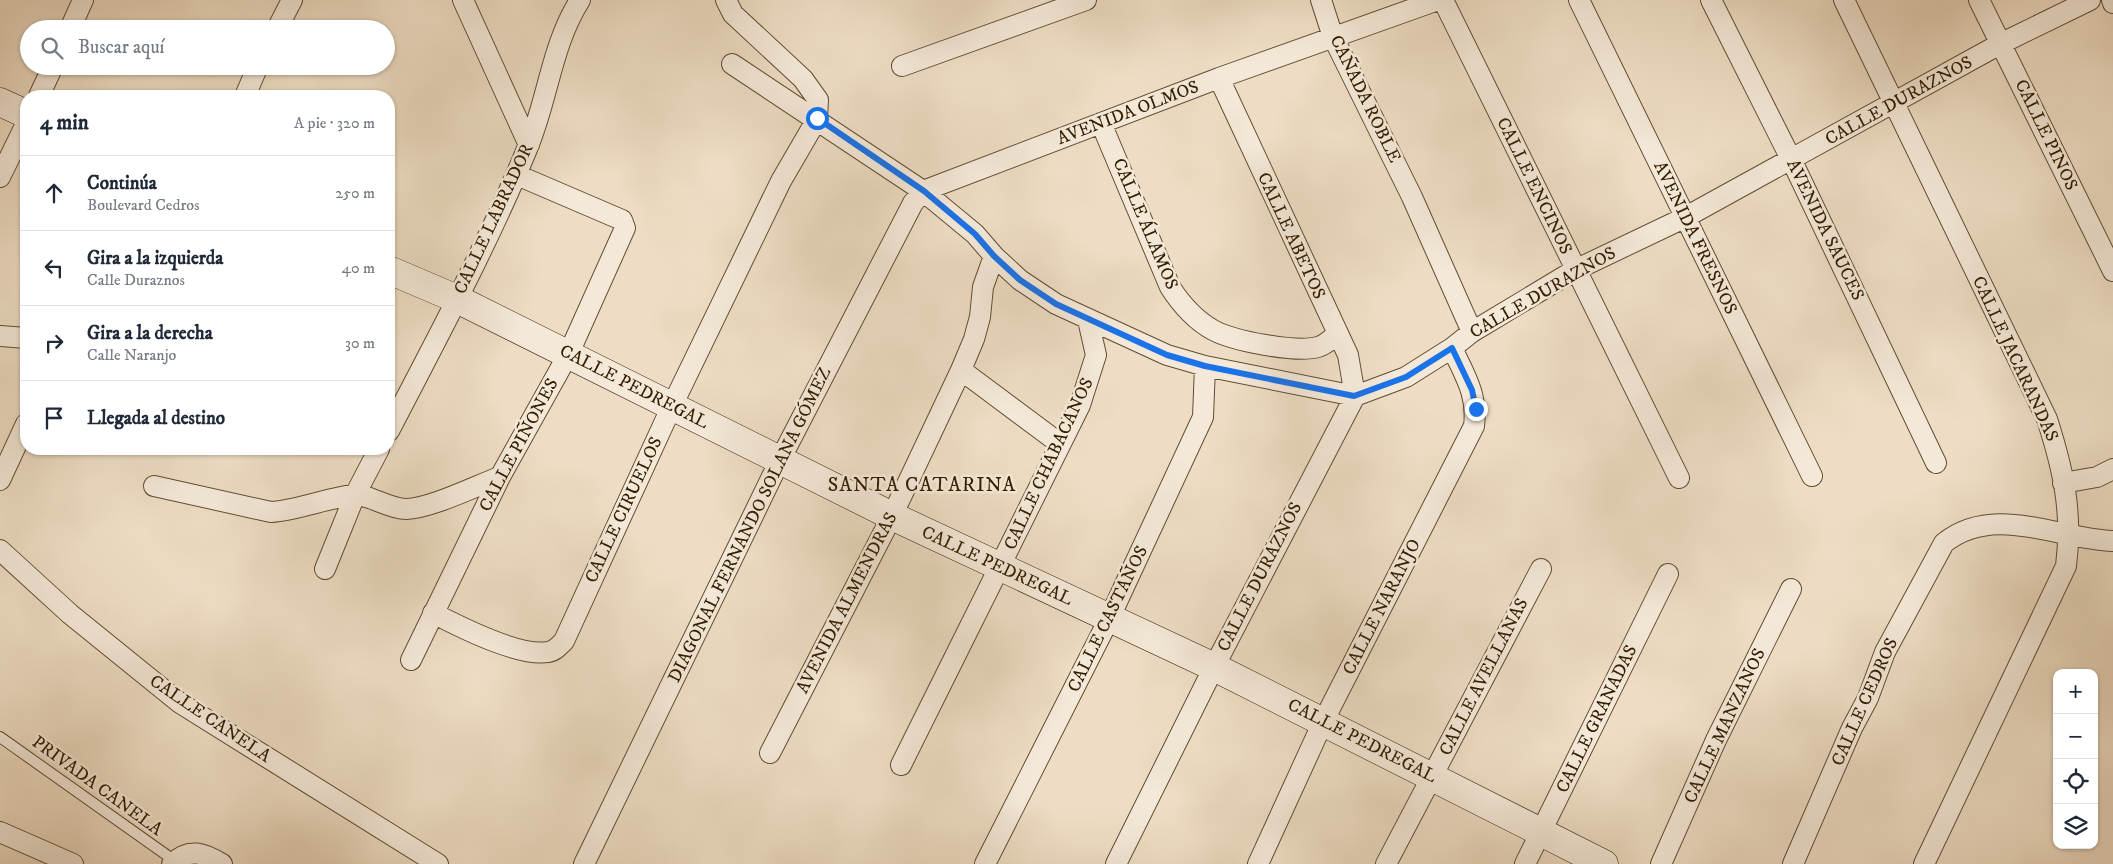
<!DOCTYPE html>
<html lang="es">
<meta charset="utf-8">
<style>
:root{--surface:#fff;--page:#f6f6f7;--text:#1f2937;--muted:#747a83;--line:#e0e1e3}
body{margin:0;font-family:"IM FELL DW Pica",serif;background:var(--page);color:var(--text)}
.controls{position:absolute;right:15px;bottom:15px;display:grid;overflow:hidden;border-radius:10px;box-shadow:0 1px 4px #0004}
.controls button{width:45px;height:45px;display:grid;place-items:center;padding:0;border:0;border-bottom:1px solid var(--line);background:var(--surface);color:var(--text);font:25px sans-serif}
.stop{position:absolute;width:15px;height:15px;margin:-11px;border:4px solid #1a73e8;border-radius:50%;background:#fff}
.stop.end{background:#1a73e8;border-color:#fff;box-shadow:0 1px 5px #0008}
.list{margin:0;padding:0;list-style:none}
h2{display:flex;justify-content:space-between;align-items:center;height:65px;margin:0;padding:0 20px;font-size:21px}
h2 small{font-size:16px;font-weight:400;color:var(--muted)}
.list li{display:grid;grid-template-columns:32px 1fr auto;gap:15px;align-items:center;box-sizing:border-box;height:75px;padding:0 20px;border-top:1px solid var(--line)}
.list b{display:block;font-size:19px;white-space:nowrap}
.list p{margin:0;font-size:16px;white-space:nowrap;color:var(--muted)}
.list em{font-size:16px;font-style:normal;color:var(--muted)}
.icon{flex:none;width:28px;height:28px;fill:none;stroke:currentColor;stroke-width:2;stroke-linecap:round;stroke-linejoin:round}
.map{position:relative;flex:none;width:2113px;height:864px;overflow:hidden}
.search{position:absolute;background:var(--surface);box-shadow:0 1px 4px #0004;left:20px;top:20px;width:375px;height:55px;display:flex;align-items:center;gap:12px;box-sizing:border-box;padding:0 18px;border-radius:28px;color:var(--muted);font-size:19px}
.panel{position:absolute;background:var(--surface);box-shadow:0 1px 4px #0004;left:20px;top:90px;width:375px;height:365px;border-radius:20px}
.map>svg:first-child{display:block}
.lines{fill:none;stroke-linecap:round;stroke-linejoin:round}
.lane-casing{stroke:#614d31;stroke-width:12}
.street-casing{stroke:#614d31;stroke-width:22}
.secondary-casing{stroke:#321d00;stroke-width:29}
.lane{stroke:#f4e9d9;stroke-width:10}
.street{stroke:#f4e9d9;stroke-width:20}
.secondary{stroke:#f4e9d9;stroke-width:28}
.route{stroke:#1a73e8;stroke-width:6}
.labels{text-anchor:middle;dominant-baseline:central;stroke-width:5;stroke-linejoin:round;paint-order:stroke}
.street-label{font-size:18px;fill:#321d00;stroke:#f4e9d9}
.quarter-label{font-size:20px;letter-spacing:1px;fill:#321d00;stroke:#f4e9d9}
</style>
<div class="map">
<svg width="2113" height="864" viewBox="0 0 2113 864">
<rect width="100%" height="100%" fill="#eeddc4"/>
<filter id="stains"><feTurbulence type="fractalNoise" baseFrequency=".004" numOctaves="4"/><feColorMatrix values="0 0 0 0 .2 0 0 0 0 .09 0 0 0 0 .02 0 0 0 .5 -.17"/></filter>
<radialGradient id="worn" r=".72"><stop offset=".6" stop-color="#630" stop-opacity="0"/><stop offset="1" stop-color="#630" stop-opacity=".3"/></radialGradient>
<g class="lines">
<g class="lane-casing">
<path id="lane" d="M 0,737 L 175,861"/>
</g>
<g class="street-casing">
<path id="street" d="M 463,0 L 529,145
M 1321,0 L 1333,37 L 1412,197 L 1472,332
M 1443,0 L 1679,478
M 1579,0 L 1812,476
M 1711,0 L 1792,161 L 1936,463
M 1844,0 L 2047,419 C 2063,469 2073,512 2066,566 L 1924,864
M 1979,0 L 2113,271
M 2112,0 L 2113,3
M 70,29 L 83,0
M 277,29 L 292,0
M 732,64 L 923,191 L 975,234 L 994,256 L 1020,280 L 1056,304 L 1167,355 L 1205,366 L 1355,396
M 902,66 L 1086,0
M 1219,78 L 1348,355 L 1355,396
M 39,96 L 53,66
M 245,96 L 258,66
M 1101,123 L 1170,287 C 1181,304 1195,320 1213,330 C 1233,341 1296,353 1318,347 C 1326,345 1331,339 1337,334
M 0,177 L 26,124
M 0,336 L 26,338
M 961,370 L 1059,443
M 389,431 C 437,338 487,246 527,149 C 548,100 551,46 580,0
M 0,480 L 26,424
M 2063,483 L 2097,477 L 2113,469
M 154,486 L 271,512 C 299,510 326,498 354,495 C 369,494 388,509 406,509 C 432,508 475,486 500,477
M 0,550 L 70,614 L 180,703 L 438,864
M 325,569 L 355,495 L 379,449
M 433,613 C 460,627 519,657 548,652 C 555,651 559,646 564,641 L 671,408 L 781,181 L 817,119 L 818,100 L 803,79 L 733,14 L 726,0
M 411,660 L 500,477 L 569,353 L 625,228 L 622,220 L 517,175
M 770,753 L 892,516 L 961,370 L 974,339 L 980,317 L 983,287 L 994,256
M 901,765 L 1080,405 L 1096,355 L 1088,320
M 0,832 L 73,864
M 172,864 C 189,847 204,853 222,864
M 584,864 L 780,460 L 913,203 L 923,191 L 1219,78 L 1438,0
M 985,864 L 1109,619 L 1203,417 L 1205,366
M 1116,864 L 1214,667 L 1355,396 L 1406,377 L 1452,348 L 1472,332 L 1575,270 L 1684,218 L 2000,44 L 2090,0
M 1258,864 L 1323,722 L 1474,426 C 1478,395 1465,376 1452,348
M 1386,864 L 1541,569
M 1525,864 L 1668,574
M 1661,864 L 1716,740 L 1791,589
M 1793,864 L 1852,728 L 1868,698 L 1885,652 L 1944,543 C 1994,503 2057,539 2113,541"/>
</g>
<g class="secondary-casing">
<path id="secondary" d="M 0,102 L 26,114
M 389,270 L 457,299 L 892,516 L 1214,667 L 1604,864"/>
</g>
<use href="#lane" class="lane"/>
<use href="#street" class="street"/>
<use href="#secondary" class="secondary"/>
</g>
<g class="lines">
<path class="route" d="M 817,118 L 924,191 L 975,234 L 994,256 L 1020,280 L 1056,304 L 1167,355 L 1205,366 L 1354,396 L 1406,377 L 1452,348 L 1472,390 L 1476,409"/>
</g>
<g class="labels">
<g class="street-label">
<text transform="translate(1365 99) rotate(64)">CAÑADA ROBLE</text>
<text transform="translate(1899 101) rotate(-29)">CALLE DURAZNOS</text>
<text transform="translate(1128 113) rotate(-21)">AVENIDA OLMOS</text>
<text transform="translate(2046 135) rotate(64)">CALLE PINOS</text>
<text transform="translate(1534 186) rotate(64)">CALLE ENCINOS</text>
<text transform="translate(494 219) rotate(-65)">CALLE LABRADOR</text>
<text transform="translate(1145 224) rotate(67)">CALLE ÁLAMOS</text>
<text transform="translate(1825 230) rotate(64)">AVENIDA SAUCES</text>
<text transform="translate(1291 236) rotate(65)">CALLE ABETOS</text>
<text transform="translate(1695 238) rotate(64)">AVENIDA FRESNOS</text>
<text transform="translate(1543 293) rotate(-30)">CALLE DURAZNOS</text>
<text transform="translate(2015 359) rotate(65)">CALLE JACARANDAS</text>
<text transform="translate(634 387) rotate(27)">CALLE PEDREGAL</text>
<text transform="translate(519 445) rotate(-62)">CALLE PIÑONES</text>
<text transform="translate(1049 464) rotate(-65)">CALLE CHABACANOS</text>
<text transform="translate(624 510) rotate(-65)">CALLE CIRUELOS</text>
<text transform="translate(750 525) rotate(-64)">DIAGONAL FERNANDO SOLANA GÓMEZ</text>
<text transform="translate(997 566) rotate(25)">CALLE PEDREGAL</text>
<text transform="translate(1260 577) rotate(-63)">CALLE DURAZNOS</text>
<text transform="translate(847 603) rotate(-63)">AVENIDA ALMENDRAS</text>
<text transform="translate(1382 607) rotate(-63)">CALLE NARANJO</text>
<text transform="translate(1108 619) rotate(-64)">CALLE CASTAÑOS</text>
<text transform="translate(1484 677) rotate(-63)">CALLE AVELLANAS</text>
<text transform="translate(1865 702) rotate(-66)">CALLE CEDROS</text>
<text transform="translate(210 719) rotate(34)">CALLE CANELA</text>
<text transform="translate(1597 719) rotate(-64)">CALLE GRANADAS</text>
<text transform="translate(1725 726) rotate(-65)">CALLE MANZANOS</text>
<text transform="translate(1362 741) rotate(27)">CALLE PEDREGAL</text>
<text transform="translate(97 786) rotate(36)">PRIVADA CANELA</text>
</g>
<g class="quarter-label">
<text x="922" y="485">SANTA CATARINA</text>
</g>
</g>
<rect width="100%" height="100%" filter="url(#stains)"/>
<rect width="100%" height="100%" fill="url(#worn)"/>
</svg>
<div class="controls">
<button>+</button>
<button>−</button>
<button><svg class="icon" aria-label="locate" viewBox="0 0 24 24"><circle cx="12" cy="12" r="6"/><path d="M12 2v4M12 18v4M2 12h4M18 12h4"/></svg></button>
<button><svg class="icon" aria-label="layers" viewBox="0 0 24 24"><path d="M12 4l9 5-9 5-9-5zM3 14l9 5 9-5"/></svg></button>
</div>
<div class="stop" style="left:817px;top:118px"></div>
<div class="stop end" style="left:1476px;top:409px"></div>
<div class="search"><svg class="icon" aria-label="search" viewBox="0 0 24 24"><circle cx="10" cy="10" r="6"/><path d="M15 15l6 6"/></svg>Buscar aquí</div>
<section class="panel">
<h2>4 min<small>A pie · 320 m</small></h2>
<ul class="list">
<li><svg class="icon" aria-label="ahead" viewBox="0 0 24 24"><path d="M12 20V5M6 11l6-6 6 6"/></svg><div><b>Continúa</b><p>Boulevard Cedros</p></div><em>250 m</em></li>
<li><svg class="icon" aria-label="left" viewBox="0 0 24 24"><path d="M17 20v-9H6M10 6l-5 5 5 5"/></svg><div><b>Gira a la izquierda</b><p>Calle Duraznos</p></div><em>40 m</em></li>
<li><svg class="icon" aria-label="right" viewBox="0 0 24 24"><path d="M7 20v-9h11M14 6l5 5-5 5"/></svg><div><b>Gira a la derecha</b><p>Calle Naranjo</p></div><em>30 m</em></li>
<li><svg class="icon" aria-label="arrive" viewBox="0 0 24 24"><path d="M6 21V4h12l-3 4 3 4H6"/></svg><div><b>Llegada al destino</b></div></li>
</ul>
</section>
</div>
